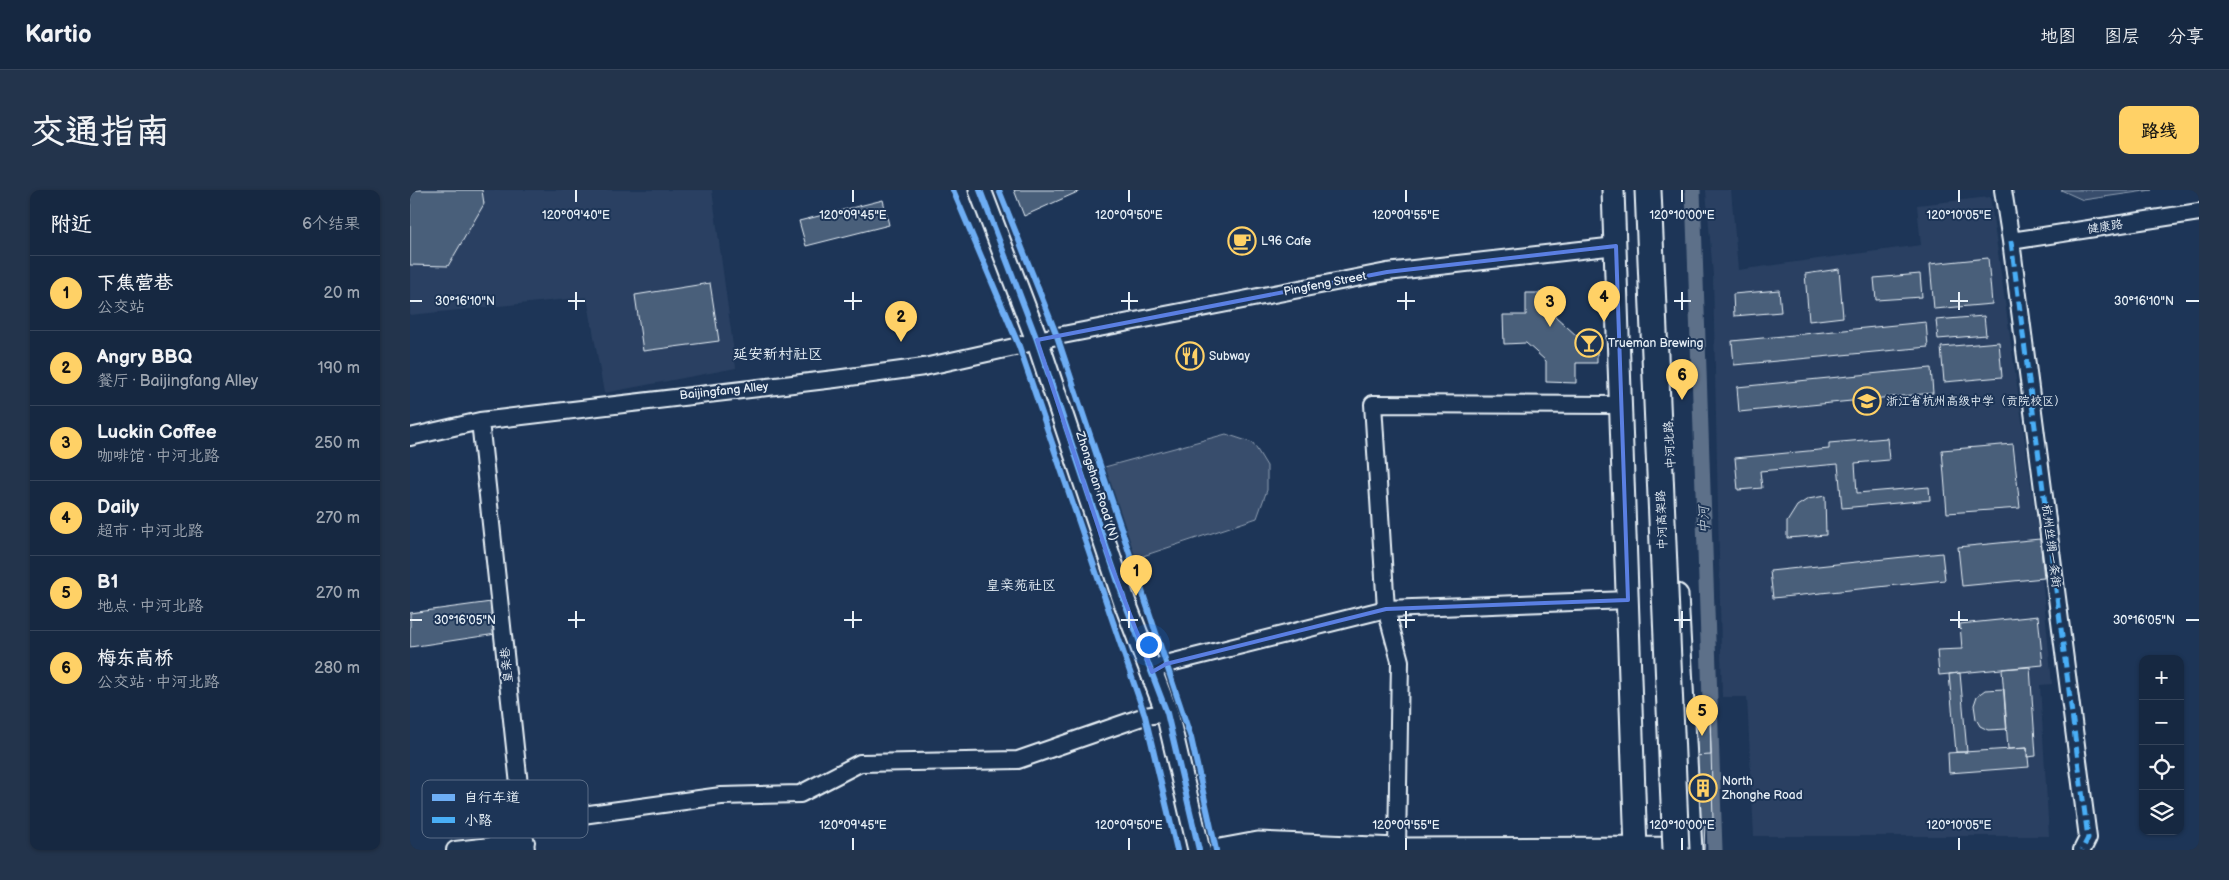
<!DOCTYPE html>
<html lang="zh">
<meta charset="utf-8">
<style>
:root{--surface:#162841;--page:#23344c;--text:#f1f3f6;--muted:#9ea6b1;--line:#35445a;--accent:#ffd166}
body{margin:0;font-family:"Balsamiq Sans","LXGW WenKai TC",sans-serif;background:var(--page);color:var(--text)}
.controls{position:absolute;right:15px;bottom:15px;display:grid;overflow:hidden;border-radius:10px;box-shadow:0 1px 4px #0004}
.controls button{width:45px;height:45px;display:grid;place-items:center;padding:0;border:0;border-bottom:1px solid var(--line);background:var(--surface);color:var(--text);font:25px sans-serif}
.you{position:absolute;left:738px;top:454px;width:18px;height:18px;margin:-12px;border:4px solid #fff;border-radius:50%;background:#1a73e8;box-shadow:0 0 0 8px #1a73e833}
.badge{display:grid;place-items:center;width:32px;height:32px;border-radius:50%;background:var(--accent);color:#111;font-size:16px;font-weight:700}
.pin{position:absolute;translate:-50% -41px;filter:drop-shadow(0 1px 2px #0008)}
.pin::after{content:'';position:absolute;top:26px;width:18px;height:15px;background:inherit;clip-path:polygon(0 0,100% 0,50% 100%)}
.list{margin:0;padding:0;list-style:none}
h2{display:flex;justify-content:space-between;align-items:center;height:65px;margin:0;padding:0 20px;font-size:21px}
h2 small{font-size:16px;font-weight:400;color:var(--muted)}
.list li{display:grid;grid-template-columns:32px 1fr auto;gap:15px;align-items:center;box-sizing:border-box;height:75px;padding:0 20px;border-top:1px solid var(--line)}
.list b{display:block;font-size:19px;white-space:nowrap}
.list p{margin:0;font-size:16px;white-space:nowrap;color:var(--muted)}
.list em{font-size:16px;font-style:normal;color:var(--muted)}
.icon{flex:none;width:28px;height:28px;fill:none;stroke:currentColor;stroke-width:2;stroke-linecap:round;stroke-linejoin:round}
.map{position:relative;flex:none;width:1789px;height:660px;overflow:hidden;border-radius:10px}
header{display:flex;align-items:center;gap:30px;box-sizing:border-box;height:70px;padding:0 25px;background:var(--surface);border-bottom:1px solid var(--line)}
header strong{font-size:24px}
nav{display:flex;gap:28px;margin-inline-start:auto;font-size:18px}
.intro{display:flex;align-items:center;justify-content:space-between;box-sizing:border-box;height:120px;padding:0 30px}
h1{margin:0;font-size:35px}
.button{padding:12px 22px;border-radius:10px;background:var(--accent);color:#111;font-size:18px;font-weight:700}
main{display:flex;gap:30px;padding:0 30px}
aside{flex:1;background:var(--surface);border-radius:10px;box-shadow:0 1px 4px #0004}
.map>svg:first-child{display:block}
.built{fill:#2a4162}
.green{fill:#374d6c;stroke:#909fb2}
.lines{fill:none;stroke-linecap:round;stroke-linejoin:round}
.canal{stroke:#5d7089;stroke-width:15}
.building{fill:#495e7a;stroke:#e8f1f8}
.minor-casing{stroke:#e8f1f8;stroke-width:20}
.major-casing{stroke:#e8f1f8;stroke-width:25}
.minor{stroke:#1d3557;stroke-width:16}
.major{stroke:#1d3557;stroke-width:21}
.highway-bridge-casing{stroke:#e8f1f8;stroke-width:29;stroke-linecap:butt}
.highway-bridge{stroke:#1d3557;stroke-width:25}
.quiet{stroke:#49aef6;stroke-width:5;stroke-dasharray:10 5;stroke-linecap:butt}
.cycleway-casing{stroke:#1d3557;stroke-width:9}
.cycleway{stroke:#6dadf4;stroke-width:6}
.marked{fill:none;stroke:#5a7fe2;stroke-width:4;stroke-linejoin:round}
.ticks{fill:none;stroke:#e8f1f8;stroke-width:2}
.labels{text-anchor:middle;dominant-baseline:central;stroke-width:4;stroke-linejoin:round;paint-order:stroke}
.street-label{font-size:12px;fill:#e8f1f8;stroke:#1d3557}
.poi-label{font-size:12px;fill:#e8f1f8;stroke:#1d3557;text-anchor:start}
.water-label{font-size:14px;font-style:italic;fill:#b7c4d1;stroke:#1d3557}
.neighbourhood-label{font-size:14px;fill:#e8f1f8;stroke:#1d3557}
.quarter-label{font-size:15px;fill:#e8f1f8;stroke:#1d3557}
.key{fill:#1d3557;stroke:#5a6d87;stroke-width:1}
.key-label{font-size:14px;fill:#e8f1f8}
.ticks-label{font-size:12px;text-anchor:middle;fill:#e8f1f8;stroke:#1d3557;stroke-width:4;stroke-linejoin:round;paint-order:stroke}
</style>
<header>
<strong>Kartio</strong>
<nav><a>地图</a><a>图层</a><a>分享</a></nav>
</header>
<div class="intro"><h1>交通指南</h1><a class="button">路线</a></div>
<main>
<aside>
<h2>附近<small>6个结果</small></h2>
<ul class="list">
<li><span class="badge">1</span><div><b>下焦营巷</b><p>公交站</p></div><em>20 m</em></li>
<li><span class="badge">2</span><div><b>Angry BBQ</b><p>餐厅 · Baijingfang Alley</p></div><em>190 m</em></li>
<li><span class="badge">3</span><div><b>Luckin Coffee</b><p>咖啡馆 · 中河北路</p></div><em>250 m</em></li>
<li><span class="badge">4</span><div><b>Daily</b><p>超市 · 中河北路</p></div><em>270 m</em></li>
<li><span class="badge">5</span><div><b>B1</b><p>地点 · 中河北路</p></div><em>270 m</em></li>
<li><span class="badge">6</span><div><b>梅东高桥</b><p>公交站 · 中河北路</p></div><em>280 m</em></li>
</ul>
</aside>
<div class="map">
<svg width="1789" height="660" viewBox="0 0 1789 660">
<rect width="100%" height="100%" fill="#1d3557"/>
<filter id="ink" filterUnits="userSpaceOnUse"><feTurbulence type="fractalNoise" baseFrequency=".02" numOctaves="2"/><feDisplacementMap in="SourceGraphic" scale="10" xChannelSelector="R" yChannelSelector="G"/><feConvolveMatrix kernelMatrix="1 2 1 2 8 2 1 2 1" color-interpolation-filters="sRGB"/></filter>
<g filter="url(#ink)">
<path class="built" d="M 0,0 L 302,0 L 326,178 L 194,203 L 177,107 L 0,125 Z
M 1296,0 L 1321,0 L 1328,80 L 1511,55 L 1507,15 L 1580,7 L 1627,336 L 1642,494 L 1630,495 L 1639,646 L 1344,646 L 1337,507 L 1312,507 L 1303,85 Z"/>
<path class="green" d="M 1651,0 L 1742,0 L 1673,10 Z
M 816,244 L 843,253 L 857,276 L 857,300 L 847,328 L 721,370 L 691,278 Z"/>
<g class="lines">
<path class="canal" d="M 1283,0 L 1305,660"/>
</g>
<path class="building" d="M 0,0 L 72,0 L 74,14 L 38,76 L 0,75 Z
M 604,0 L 672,0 L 614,26 Z
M 473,10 L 479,35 L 396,56 L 389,31 Z
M 1578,68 L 1582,114 L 1524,119 L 1520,74 Z
M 1429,79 L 1433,127 L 1399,131 L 1395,84 Z
M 1510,84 L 1512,107 L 1466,110 L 1464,88 Z
M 300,93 L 309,151 L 233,161 L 225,105 Z
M 1369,100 L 1371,122 L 1324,126 L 1323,104 Z
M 1116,103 L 1145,103 L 1145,126 L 1167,146 L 1187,146 L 1187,173 L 1166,173 L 1166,193 L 1136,192 L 1136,171 L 1116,153 L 1094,154 L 1093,125 L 1116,125 Z
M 1574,126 L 1576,145 L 1528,149 L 1526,130 Z
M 1516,132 L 1518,157 L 1324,175 L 1322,151 Z
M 1589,152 L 1592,187 L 1534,192 L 1531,157 Z
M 1521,178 L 1523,203 L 1329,222 L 1327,197 Z
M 1477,248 L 1479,270 L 1445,273 L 1447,303 L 1519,297 L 1520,310 L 1432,318 L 1428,274 L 1350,281 L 1352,298 L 1328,300 L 1325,268 L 1419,259 L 1419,253 Z
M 1603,254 L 1610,318 L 1537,323 L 1532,260 Z
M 1415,306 L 1416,345 L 1377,348 L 1377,332 L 1387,316 L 1398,309 Z
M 1630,349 L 1634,388 L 1552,396 L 1548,357 Z
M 1532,363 L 1535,390 L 1363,408 L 1360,381 Z
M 81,412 L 86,444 L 0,457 L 0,423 Z
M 1628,426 L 1633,475 L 1529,485 L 1527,460 L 1552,459 L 1550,434 Z
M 1620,477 L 1626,566 L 1617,567 L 1617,558 L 1598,559 L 1592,479 Z
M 1550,483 L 1557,562 L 1546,562 L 1539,484 Z
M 1594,499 L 1597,539 L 1578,540 L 1570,536 L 1566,529 L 1564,515 L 1567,506 L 1575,500 Z
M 1282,526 L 1300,526 L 1303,630 L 1295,631 L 1294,660 L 1285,660 Z
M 1282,526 L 1300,526 L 1301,565 L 1283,566 Z
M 1617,558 L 1619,577 L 1539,583 L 1538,563 Z"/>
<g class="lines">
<g class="minor-casing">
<path id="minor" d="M 1593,0 L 1601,51 L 1678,648 L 1672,660
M 1601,51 L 1789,22
M 70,231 L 116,660
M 0,247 L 70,231 L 425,189 L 514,177 L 609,156 L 627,150 L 977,82 L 1206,56
M 742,482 L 756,474 L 976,419 L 1218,410
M 114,633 L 311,606 L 390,604 L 450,573 L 608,570 L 735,526 L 757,523
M 987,659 L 990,471 L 976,419 L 963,214 L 1211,215
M 45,660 L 116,652"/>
</g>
<g class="major-casing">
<path id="major" d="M 570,0 L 627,150 L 715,413 L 757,523 L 789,660
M 1203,0 L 1226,660
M 1267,405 L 1281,660
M 810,660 L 848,653 L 987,659 L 1281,658"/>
</g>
<use href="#minor" class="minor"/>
<use href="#major" class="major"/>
<g class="highway-bridge-casing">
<path id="highway-bridge" d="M 1238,0 L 1266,660"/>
</g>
<use href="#highway-bridge" class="highway-bridge"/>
<path class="quiet" d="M 1601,51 L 1678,648 L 1672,660"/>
<g class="cycleway-casing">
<path id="cycleway" d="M 543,0 L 609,156 L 735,526 L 767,660
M 570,0 L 627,150 L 715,413 L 757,523 L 789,660
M 589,0 L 647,146 L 781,548 L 806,660"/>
</g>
<use href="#cycleway" class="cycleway"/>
</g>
</g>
<path class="marked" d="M 1206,56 L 1218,410 L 976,419 L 756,474 L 742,482 L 698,367 L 627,150 L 977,82 Z"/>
<path class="ticks" d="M 166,0 L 166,12M 443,0 L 443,12M 719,0 L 719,12M 996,0 L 996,12M 1272,0 L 1272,12M 1549,0 L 1549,12M 166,102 L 166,120M 443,102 L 443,120M 719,102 L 719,120M 996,102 L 996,120M 1272,102 L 1272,120M 1549,102 L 1549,120M 0,111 L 12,111M 158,111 L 175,111M 434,111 L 452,111M 711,111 L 728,111M 987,111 L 1005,111M 1264,111 L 1281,111M 1540,111 L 1558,111M 1776,111 L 1789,111M 166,421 L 166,438M 443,421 L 443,438M 719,421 L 719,438M 996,421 L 996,438M 1272,421 L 1272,438M 1549,421 L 1549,438M 0,430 L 12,430M 158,430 L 175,430M 434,430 L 452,430M 711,430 L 728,430M 987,430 L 1005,430M 1264,430 L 1281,430M 1540,430 L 1558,430M 1776,430 L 1789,430M 443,648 L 443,660M 719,648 L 719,660M 996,648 L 996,660M 1272,648 L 1272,660M 1549,648 L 1549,660"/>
<defs>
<g id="cafe-ring" transform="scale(1.4375)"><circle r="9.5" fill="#1d3557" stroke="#ffd166" stroke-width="1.5"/><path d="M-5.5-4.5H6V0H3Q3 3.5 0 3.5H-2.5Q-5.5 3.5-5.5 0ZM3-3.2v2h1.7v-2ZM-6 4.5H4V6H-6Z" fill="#ffd166"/></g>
<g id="bar-ring" transform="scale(1.4375)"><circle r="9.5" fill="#1d3557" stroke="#ffd166" stroke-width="1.5"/><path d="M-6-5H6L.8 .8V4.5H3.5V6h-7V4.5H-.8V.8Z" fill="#ffd166"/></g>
<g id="restaurant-ring" transform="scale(1.4375)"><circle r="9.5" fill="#1d3557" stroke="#ffd166" stroke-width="1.5"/><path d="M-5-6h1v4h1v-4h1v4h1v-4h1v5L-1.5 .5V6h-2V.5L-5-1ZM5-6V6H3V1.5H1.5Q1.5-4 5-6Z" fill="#ffd166"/></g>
<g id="school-ring" transform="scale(1.4375)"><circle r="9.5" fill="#1d3557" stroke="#ffd166" stroke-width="1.5"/><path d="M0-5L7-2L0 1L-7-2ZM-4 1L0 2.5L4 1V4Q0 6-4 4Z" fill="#ffd166"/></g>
<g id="building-ring" transform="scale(1.4375)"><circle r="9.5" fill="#1d3557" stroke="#ffd166" stroke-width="1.5"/><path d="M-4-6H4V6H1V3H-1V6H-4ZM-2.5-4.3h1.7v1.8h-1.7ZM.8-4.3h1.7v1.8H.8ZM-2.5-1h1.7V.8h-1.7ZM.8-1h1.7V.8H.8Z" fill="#ffd166"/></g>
</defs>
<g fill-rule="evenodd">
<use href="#cafe-ring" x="832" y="51"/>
<use href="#bar-ring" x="1179" y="153"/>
<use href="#restaurant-ring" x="780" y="166"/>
<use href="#school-ring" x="1457" y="211"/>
<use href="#building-ring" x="1293" y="598"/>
</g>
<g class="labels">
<g class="street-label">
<text transform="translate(1695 37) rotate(-9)">健康路</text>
<text transform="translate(915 94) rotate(-11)">Pingfeng Street</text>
<text transform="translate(314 201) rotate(-6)">Baijingfang Alley</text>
<text transform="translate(1260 255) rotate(-93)">中河北路</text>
<text transform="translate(687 296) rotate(72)">Zhongshan Road (N)</text>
<text transform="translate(1252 330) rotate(-92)">中河高架路</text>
<text transform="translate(1641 356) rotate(83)">杭州丝绸一条街</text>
<text transform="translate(97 475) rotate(-96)">皇亲巷</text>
</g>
<g class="poi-label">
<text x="851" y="51">L96 Cafe</text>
<text x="1198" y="153">Trueman Brewing</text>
<text x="799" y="166">Subway</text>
<text x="1476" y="211">浙江省杭州高级中学（贡院校区）</text>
<text x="1312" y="591">North<tspan x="1312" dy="14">Zhonghe Road</tspan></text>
</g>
<g class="water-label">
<text transform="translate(1294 330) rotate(-92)">中河</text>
</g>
<g class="neighbourhood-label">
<text x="611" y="395">皇亲苑社区</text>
</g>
<g class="quarter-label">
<text x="368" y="164">延安新村社区</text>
</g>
</g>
<rect x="12" y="590" width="166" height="58" rx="8" class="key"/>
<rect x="22" y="604" width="23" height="7" fill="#6dadf4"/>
<rect x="22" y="627" width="23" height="6" fill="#49aef6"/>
<g class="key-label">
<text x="54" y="612">自行车道</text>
<text x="54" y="635">小路</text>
</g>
<g class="ticks-label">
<text x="166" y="29">120°09'40"E</text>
<text x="443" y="29">120°09'45"E</text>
<text x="719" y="29">120°09'50"E</text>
<text x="996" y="29">120°09'55"E</text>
<text x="1272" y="29">120°10'00"E</text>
<text x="1549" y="29">120°10'05"E</text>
<text x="55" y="115">30°16'10"N</text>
<text x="1734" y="115">30°16'10"N</text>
<text x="55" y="434">30°16'05"N</text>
<text x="1734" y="434">30°16'05"N</text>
<text x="443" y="639">120°09'45"E</text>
<text x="719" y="639">120°09'50"E</text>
<text x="996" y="639">120°09'55"E</text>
<text x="1272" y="639">120°10'00"E</text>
<text x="1549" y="639">120°10'05"E</text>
</g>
</svg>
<div class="controls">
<button>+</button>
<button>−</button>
<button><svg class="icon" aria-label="locate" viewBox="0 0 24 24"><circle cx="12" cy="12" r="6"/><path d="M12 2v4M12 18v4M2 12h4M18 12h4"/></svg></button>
<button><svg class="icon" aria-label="layers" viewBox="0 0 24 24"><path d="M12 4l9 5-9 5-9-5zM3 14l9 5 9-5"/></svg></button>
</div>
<div class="you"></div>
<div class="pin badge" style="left:726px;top:406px">1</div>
<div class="pin badge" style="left:491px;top:152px">2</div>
<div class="pin badge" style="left:1140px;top:137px">3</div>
<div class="pin badge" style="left:1194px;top:132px">4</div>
<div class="pin badge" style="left:1292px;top:546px">5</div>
<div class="pin badge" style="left:1272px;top:210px">6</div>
</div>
</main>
